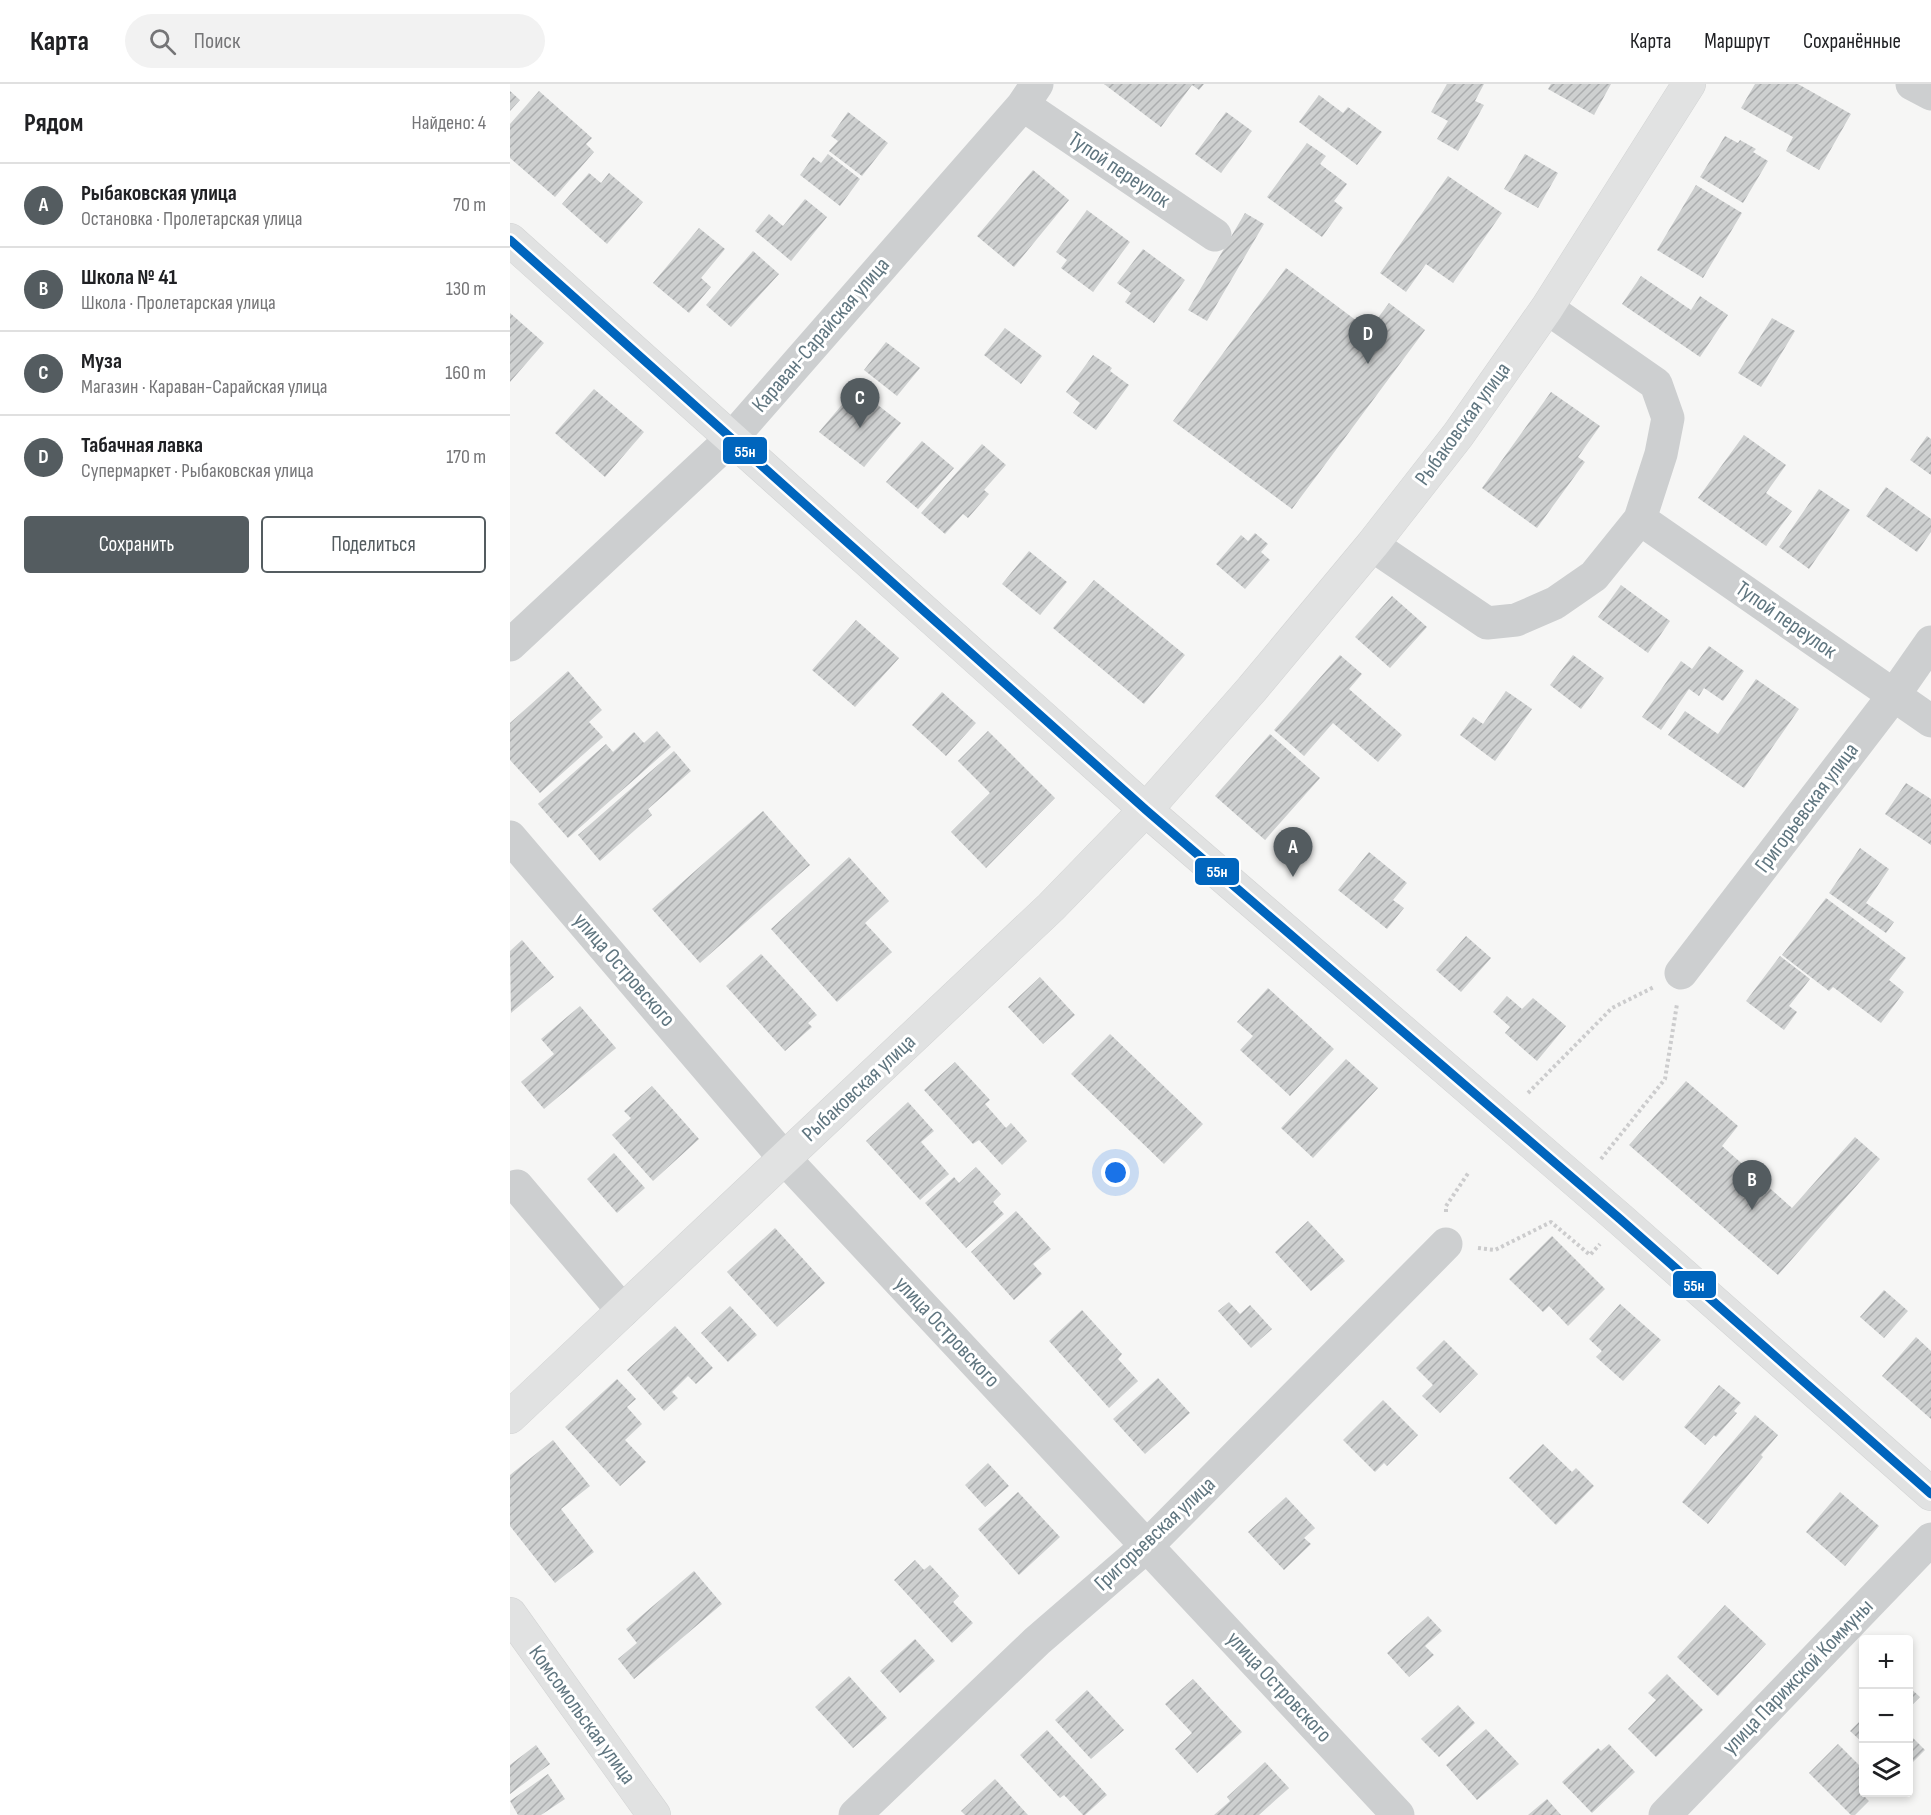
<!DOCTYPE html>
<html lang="ru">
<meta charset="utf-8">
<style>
:root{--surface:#fff;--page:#f2f2f2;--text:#202124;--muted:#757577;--line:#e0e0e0;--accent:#545c60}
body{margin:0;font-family:"Sofia Sans Condensed",sans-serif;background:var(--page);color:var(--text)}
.controls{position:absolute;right:18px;bottom:18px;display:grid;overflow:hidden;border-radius:6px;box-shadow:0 3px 9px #0003}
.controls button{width:54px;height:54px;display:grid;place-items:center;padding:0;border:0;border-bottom:2px solid var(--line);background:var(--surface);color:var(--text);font:30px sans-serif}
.you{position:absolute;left:606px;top:1089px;width:21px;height:21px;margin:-15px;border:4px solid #fff;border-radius:50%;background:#1a73e8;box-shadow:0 0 0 9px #1a73e833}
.badge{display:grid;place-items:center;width:39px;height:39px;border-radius:50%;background:var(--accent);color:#fff;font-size:20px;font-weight:700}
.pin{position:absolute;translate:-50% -50px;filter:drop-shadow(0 2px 3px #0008)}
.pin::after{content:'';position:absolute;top:32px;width:21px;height:18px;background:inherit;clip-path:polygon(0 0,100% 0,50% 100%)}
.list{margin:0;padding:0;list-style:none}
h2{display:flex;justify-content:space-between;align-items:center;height:78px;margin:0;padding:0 24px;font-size:26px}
h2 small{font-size:20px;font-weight:400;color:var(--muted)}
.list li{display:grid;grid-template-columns:39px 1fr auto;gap:18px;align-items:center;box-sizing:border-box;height:84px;padding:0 24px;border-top:2px solid var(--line)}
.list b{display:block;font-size:22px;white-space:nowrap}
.list p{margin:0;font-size:20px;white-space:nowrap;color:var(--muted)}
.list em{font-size:20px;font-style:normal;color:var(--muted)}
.actions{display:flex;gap:12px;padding:18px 24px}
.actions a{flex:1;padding:14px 0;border:2px solid var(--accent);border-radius:6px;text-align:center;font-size:21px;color:var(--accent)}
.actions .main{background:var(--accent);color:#fff}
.icon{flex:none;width:33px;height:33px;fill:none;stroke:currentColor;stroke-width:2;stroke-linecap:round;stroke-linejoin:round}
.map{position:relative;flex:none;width:1421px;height:1731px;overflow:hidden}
header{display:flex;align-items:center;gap:36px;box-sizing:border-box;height:84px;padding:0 30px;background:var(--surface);border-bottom:2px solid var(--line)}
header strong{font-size:28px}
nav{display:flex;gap:33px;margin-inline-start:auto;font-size:21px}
.search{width:420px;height:54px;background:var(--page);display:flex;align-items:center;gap:15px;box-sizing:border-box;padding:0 21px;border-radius:33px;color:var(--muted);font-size:22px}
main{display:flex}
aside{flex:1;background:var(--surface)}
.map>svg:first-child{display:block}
.building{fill:url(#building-hatch)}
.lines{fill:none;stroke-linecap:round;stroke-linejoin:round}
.major-casing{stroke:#d3d4d4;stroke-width:34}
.path{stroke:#cccccd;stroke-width:4;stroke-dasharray:3 3;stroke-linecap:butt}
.minor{stroke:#cdcfd0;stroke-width:33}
.major{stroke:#e1e2e2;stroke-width:33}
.bus-1-casing{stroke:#fff;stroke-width:14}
.bus-1{stroke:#0065bd;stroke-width:9}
.labels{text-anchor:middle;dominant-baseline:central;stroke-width:6;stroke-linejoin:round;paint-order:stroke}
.street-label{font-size:22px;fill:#607680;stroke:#fff}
.line-badge{stroke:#fff;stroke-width:2}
.badge-label{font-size:16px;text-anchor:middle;font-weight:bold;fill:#fff}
</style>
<header>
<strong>Карта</strong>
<div class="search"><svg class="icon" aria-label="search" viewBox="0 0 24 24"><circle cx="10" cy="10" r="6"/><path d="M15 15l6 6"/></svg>Поиск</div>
<nav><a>Карта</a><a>Маршрут</a><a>Сохранённые</a></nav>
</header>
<main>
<aside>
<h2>Рядом<small>Найдено: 4</small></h2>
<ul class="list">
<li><span class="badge">A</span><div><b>Рыбаковская улица</b><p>Остановка · Пролетарская улица</p></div><em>70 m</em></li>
<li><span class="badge">B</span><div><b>Школа № 41</b><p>Школа · Пролетарская улица</p></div><em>130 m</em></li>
<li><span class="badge">C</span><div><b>Муза</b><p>Магазин · Караван-Сарайская улица</p></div><em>160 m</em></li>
<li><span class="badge">D</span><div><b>Табачная лавка</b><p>Супермаркет · Рыбаковская улица</p></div><em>170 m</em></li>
</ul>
<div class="actions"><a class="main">Сохранить</a><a>Поделиться</a></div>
</aside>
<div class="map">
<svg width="1421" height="1731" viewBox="0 0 1421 1731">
<defs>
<pattern id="building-hatch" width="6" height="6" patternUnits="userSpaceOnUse" patternTransform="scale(1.5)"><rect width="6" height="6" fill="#ced0d0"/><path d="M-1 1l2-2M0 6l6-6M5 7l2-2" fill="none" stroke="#abadae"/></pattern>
</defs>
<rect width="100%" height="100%" fill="#f6f6f5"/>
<path class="building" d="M 594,0 L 694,0 L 689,6 L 682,1 L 651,43 Z
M 937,0 L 974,0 L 965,17 L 974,21 L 948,67 L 927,55 L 938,37 L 921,28 Z
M 1041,0 L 1101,0 L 1084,31 L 1038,5 Z
M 1245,0 L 1288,0 L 1341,30 L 1309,86 L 1276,67 L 1283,53 L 1231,24 Z
M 0,7 L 10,16 L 0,27 Z
M 29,7 L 82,54 L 76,60 L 84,68 L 45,113 L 0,74 L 0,40 Z
M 809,11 L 833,29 L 838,23 L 872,48 L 847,81 L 789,38 Z
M 338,28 L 378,59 L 352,92 L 319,67 L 328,57 L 321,52 Z
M 716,28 L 742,47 L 711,89 L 685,70 Z
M 1215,52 L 1228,59 L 1230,56 L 1246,65 L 1243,68 L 1258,77 L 1233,119 L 1190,93 Z
M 797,59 L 816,72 L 810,80 L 837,100 L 824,117 L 833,124 L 812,153 L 757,113 Z
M 318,70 L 350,95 L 330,122 L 290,91 L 303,73 L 311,79 Z
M 1015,70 L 1048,89 L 1028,124 L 994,105 Z
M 523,86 L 559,116 L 504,183 L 467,152 Z
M 79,89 L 91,99 L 99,89 L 133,118 L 97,160 L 52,120 Z
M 938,92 L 992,129 L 943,199 L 916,180 L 896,208 L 870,189 Z
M 1186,101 L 1232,129 L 1193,194 L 1147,166 Z
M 295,115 L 317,133 L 281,177 L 245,147 L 259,130 L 273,142 Z
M 577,126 L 620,158 L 583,208 L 551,184 L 557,176 L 546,168 Z
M 735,129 L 754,140 L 697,237 L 678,226 Z
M 189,144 L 215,165 L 191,194 L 201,203 L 179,229 L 143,199 Z
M 633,165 L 675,196 L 644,239 L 615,218 L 621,209 L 607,199 Z
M 243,167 L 269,190 L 221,243 L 196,221 Z
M 776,184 L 859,246 L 879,219 L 915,246 L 782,425 L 663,337 Z
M 1131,192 L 1181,226 L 1190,212 L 1218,231 L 1190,273 L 1112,220 Z
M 0,229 L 34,259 L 0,298 Z
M 1262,234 L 1285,247 L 1251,303 L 1228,289 Z
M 495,244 L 532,272 L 511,300 L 474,271 Z
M 376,258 L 410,284 L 387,312 L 354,286 Z
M 583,271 L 602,284 L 600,287 L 619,301 L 586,346 L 563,329 L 570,319 L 556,308 Z
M 346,304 L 391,339 L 354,383 L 309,348 Z
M 84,305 L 134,348 L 95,393 L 45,349 Z
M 1041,308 L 1090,342 L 1068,373 L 1075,378 L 1027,444 L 972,404 Z
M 1234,351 L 1276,381 L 1256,409 L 1282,427 L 1256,462 L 1188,414 Z
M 1417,352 L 1421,355 L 1421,391 L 1400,376 Z
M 412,357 L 444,384 L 408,425 L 376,398 Z
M 472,360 L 496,381 L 474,406 L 479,410 L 458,434 L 453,430 L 435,450 L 411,429 Z
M 1376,403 L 1421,435 L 1421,448 L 1407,468 L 1356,432 Z
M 1309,405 L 1340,426 L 1299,485 L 1269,463 Z
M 745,449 L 758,460 L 751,468 L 760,476 L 735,505 L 706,480 L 731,451 L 738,457 Z
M 519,467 L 557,498 L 530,531 L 492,500 Z
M 584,496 L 675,571 L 634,620 L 543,544 Z
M 1111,501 L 1160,537 L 1138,569 L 1088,533 Z
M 882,512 L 917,543 L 880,584 L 845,553 Z
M 346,536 L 389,574 L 345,623 L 302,586 Z
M 1199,562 L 1234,587 L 1213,617 L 1194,604 L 1189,612 L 1179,605 L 1151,646 L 1132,633 L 1171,577 L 1182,585 Z
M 830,571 L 852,590 L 839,605 L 892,651 L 868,678 L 823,639 L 794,672 L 764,646 Z
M 1063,571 L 1094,594 L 1071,625 L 1040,601 Z
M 58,587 L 92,626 L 79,638 L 93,653 L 30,709 L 0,676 L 0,639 Z
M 1246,595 L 1289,625 L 1234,704 L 1158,651 L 1175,627 L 1208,650 Z
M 996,607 L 1022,625 L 985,677 L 950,651 L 963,633 L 973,640 Z
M 432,608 L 466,639 L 436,672 L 402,641 Z
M 147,647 L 161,663 L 58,754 L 28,720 L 96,660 L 103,668 L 124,648 L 134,659 Z
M 478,647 L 545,714 L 476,784 L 441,748 L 480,709 L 448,677 Z
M 760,650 L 810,694 L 755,756 L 705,712 Z
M 164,667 L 181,687 L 138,725 L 142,731 L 90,777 L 68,751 Z
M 1396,699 L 1421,715 L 1421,761 L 1375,730 Z
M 253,727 L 300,781 L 190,879 L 142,825 Z
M 1350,764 L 1379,785 L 1356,819 L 1384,838 L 1376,849 L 1319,809 Z
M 859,768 L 897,799 L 883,816 L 894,824 L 877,845 L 828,806 Z
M 339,773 L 379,817 L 355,839 L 382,868 L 327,918 L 261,845 Z
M 1316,814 L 1396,874 L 1379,896 L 1394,908 L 1371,939 L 1323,903 L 1319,907 L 1272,871 Z
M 956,852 L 981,874 L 951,908 L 926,886 Z
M 12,856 L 44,893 L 1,929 L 0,867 Z
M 251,870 L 307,931 L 298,939 L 302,943 L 275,967 L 216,902 Z
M 1270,872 L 1300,895 L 1279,922 L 1287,928 L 1274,946 L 1236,917 Z
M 530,893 L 565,931 L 533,960 L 498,923 Z
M 758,904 L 824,965 L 780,1012 L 730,966 L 743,952 L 727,938 Z
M 997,912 L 1012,925 L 1023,914 L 1056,942 L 1027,977 L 995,949 L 1000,943 L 983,928 Z
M 70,922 L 106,964 L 34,1025 L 11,998 L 44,970 L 31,955 Z
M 600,950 L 693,1040 L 654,1080 L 561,990 Z
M 836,975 L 868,1004 L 803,1074 L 771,1044 Z
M 445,978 L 480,1016 L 475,1020 L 496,1044 L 501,1039 L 517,1057 L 492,1081 L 469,1056 L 463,1060 L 414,1006 Z
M 1176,997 L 1228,1042 L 1212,1062 L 1282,1124 L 1345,1053 L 1370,1075 L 1268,1191 L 1119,1061 Z
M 142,1002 L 189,1055 L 143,1097 L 102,1051 L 121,1034 L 114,1027 Z
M 398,1018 L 424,1047 L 411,1058 L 439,1090 L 410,1116 L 356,1057 Z
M 104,1069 L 135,1104 L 107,1129 L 77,1095 Z
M 466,1083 L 491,1110 L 483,1118 L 494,1130 L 456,1164 L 415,1119 L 444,1093 L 449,1099 Z
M 506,1127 L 541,1165 L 523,1180 L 532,1190 L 504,1216 L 461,1168 Z
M 798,1137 L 835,1177 L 801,1207 L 765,1168 Z
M 265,1144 L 315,1199 L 267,1243 L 217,1188 Z
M 1042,1152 L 1095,1205 L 1058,1242 L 1039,1222 L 1033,1228 L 999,1195 Z
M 1374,1206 L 1398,1227 L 1374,1254 L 1350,1233 Z
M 719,1218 L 730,1230 L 740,1221 L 762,1245 L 741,1264 L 708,1227 Z
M 1110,1220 L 1151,1256 L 1113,1297 L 1086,1273 L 1092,1267 L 1079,1255 Z
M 220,1222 L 247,1251 L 218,1278 L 191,1249 Z
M 572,1226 L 612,1270 L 608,1275 L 628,1297 L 599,1324 L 539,1257 Z
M 165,1242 L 203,1284 L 186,1300 L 178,1292 L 162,1308 L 168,1314 L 154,1327 L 117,1286 Z
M 1406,1253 L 1421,1267 L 1421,1335 L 1372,1292 Z
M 934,1256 L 968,1290 L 930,1329 L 912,1312 L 923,1301 L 906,1284 Z
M 648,1294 L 680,1329 L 635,1370 L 603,1335 Z
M 107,1295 L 126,1315 L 117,1323 L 132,1340 L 115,1356 L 136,1378 L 110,1402 L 55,1343 Z
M 1209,1301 L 1231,1319 L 1224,1327 L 1227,1329 L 1206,1353 L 1204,1351 L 1195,1361 L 1174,1343 Z
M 873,1316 L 908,1351 L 877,1382 L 874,1379 L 865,1388 L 833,1356 Z
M 1245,1331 L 1268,1351 L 1251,1371 L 1253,1373 L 1198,1440 L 1172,1418 Z
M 43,1356 L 80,1402 L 51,1425 L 84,1468 L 45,1499 L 0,1442 L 0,1391 Z
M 1033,1360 L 1062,1388 L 1066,1384 L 1084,1402 L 1046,1441 L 999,1394 Z
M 478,1379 L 499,1402 L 475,1423 L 455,1401 Z
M 508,1408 L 550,1453 L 509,1491 L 468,1445 Z
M 1330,1408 L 1369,1442 L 1335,1482 L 1296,1448 Z
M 776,1413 L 805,1444 L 794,1454 L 801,1460 L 774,1486 L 738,1448 Z
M 405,1476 L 414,1486 L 420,1481 L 449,1512 L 443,1518 L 463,1539 L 442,1559 L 384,1496 Z
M 184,1487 L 212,1520 L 124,1595 L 108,1575 L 127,1559 L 116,1545 Z
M 1215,1521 L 1256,1560 L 1208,1612 L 1167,1573 Z
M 918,1532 L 932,1547 L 915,1562 L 924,1571 L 899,1593 L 877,1569 Z
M 405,1555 L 425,1577 L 390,1609 L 370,1587 Z
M 1157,1590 L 1193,1626 L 1146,1673 L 1118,1645 L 1146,1616 L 1138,1609 Z
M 339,1592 L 377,1634 L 343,1664 L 305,1623 Z
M 683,1595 L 732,1648 L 687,1689 L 665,1665 L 682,1649 L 655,1620 Z
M 1398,1602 L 1410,1613 L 1398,1625 Z
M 577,1606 L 614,1646 L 581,1675 L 545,1636 Z
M 948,1621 L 965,1639 L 929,1673 L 911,1655 Z
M 1354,1633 L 1354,1660 L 1340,1647 Z
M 976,1645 L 1009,1680 L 967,1716 L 936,1681 Z
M 537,1646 L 597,1711 L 575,1731 L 573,1731 L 554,1711 L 550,1714 L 510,1671 Z
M 1398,1649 L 1415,1666 L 1398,1683 Z
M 1099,1660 L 1125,1688 L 1082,1729 L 1052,1698 L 1088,1664 L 1091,1667 Z
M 1328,1660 L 1354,1686 L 1354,1708 L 1357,1708 L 1354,1712 L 1359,1717 L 1345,1731 L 1341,1731 L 1299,1689 Z
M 26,1661 L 40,1680 L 0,1710 L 0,1681 Z
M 755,1678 L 779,1704 L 749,1731 L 704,1731 L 720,1717 L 717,1713 Z
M 38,1690 L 55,1715 L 31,1731 L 8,1731 L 0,1717 Z
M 485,1695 L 518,1731 L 455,1731 L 451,1727 Z
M 1037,1715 L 1051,1731 L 1018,1731 Z"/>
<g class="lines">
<g class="major-casing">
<path id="major" d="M 0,156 L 636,726 L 1110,1135 L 1421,1410
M 0,1333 L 541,823 L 641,720 L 742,605 L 862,461 L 948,351 L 1037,224 L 1179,0
M 0,1530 L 144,1731"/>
</g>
<path class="path" d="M 1018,1009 L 1102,924 L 1144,903
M 1091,1075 L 1155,995 L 1167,920
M 936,1128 L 936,1122 L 959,1088
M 968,1164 L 985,1166 L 1041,1138 L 1080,1171 L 1090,1160"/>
<path class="minor" d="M 1402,0 L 1421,10
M 513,21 L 705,151
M 1037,224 L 1146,300 L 1158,334 L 1151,370 L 1130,435 L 1421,637
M 862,461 L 977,539 L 1006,536 L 1045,519 L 1084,492 L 1130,435
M 0,561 L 221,355 L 513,21 L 527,0
M 0,753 L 275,1075 L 888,1731
M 1171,889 L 1384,611 L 1421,558
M 7,1102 L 113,1227
M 345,1731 L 527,1557 L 637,1462 L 936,1160
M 1155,1731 L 1421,1455"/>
<use href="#major" class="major"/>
<g class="bus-1-casing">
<path id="bus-1" d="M 0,156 L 636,726 L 1110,1135 L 1421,1410"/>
</g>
<use href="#bus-1" class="bus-1"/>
</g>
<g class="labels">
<g class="street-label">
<text transform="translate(609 86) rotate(34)">Тупой переулок</text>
<text transform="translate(311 251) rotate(-49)">Караван-Сарайская улица</text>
<text transform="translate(953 340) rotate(-54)">Рыбаковская улица</text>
<text transform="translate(1276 536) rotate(35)">Тупой переулок</text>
<text transform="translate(1297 724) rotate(-53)">Григорьевская улица</text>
<text transform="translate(114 886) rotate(49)">улица Островского</text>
<text transform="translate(349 1004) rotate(-43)">Рыбаковская улица</text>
<text transform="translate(437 1248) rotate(47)">улица Островского</text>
<text transform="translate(645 1450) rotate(-43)">Григорьевская улица</text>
<text transform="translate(1288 1593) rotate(-46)">улица Парижской Коммуны</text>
<text transform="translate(769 1603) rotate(47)">улица Островского</text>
<text transform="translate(72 1631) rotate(54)">Комсомольская улица</text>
</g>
</g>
<g class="line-badge">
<rect x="212" y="352" width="46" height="29" rx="6" fill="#0065bd"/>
<rect x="684" y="773" width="46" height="29" rx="6" fill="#0065bd"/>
<rect x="1162" y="1186" width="45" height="29" rx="6" fill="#0065bd"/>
</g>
<g class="badge-label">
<text x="235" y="373">55н</text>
<text x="707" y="793">55н</text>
<text x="1184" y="1207">55н</text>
</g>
</svg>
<div class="controls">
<button>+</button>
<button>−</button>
<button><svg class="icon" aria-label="layers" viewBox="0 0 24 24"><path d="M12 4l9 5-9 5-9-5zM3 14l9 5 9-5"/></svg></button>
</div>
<div class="you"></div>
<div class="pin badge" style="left:783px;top:793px">A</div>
<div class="pin badge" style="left:1242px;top:1126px">B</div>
<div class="pin badge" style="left:350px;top:344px">C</div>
<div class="pin badge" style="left:858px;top:280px">D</div>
</div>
</main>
